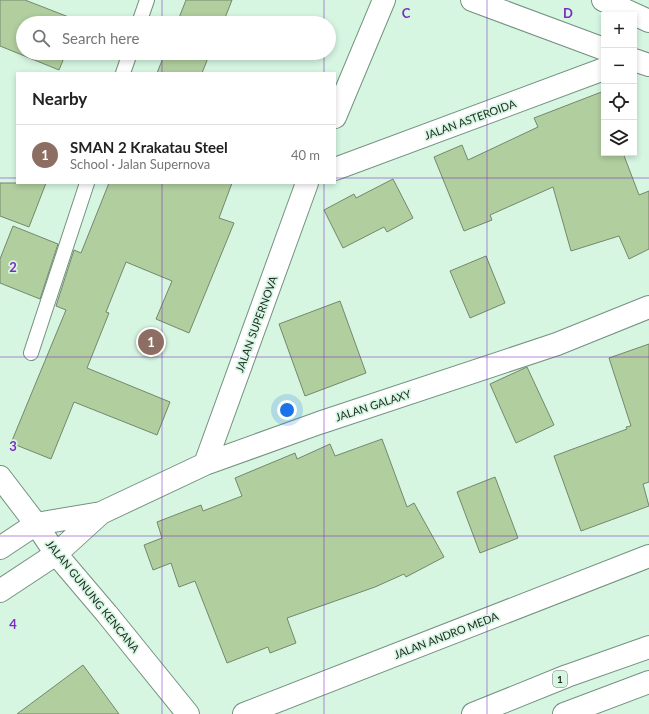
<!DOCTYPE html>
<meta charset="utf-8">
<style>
:root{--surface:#fff;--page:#f6f6f6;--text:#222;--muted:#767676;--line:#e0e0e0;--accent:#1a73e8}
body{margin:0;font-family:Lato,sans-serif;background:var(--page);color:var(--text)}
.controls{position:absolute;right:12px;top:12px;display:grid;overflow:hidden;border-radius:0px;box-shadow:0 2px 6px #0003}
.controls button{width:36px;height:36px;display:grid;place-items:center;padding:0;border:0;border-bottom:1px solid var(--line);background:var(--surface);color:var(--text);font:20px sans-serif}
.you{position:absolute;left:287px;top:410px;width:14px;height:14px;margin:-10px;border:3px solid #fff;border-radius:50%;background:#1a73e8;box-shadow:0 0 0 6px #1a73e833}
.badge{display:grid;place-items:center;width:26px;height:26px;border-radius:50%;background:var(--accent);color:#fff;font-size:13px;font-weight:700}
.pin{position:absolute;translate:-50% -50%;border:2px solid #fff;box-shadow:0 1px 4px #0006}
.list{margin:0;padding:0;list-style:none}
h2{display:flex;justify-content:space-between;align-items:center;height:52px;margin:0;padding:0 16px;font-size:17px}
h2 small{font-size:13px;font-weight:400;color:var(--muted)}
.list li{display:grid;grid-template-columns:26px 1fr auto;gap:12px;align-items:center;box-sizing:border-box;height:60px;padding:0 16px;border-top:1px solid var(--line)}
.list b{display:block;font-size:15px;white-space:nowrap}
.list p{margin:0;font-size:13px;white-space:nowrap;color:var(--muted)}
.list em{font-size:13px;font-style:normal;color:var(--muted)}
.icon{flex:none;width:22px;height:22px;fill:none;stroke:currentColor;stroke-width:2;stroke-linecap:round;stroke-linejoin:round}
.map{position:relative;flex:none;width:649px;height:714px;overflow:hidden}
.search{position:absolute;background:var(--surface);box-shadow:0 2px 6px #0003;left:16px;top:16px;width:320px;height:44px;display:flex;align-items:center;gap:10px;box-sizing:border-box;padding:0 14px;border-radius:22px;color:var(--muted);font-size:15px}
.panel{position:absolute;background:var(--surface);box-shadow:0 2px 6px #0003;left:16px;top:72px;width:320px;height:112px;border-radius:0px}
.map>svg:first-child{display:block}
.building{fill:#b0ce9e;stroke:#76876d}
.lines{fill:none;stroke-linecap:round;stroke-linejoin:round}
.service-casing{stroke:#749280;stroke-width:16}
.minor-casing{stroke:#749280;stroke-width:24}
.trunk-casing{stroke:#749280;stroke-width:24}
.service{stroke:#fff;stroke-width:14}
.minor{stroke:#fff;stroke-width:22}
.trunk{stroke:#fff;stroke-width:22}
.grid{fill:none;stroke:#7b2cbf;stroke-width:1;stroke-opacity:0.55}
.labels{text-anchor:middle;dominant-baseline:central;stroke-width:3.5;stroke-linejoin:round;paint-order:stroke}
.shield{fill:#d6f6e2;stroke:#57695e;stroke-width:1}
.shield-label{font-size:10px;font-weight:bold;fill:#202d25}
.street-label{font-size:11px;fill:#202d25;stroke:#d6f6e2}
.grid-label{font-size:13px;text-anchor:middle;font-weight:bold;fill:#7b2cbf;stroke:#d6f6e2;stroke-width:3.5;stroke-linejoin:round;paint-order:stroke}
</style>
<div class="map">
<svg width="649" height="714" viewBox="0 0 649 714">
<rect width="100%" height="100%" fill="#d6f6e2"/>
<path class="building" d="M 0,0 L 25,0 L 79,21 L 78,23 L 23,23 L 23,53 L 66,53 L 59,70 L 0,46 Z
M 186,0 L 232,0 L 223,23 L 177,23 Z
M 165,53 L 210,53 L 202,73 L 157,73 Z
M 604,91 L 604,153 L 623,153 L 639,195 L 649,191 L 649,249 L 629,259 L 619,236 L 571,251 L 553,187 L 490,215 L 492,220 L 464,231 L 434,157 L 462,145 L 468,160 L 538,127 L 534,118 Z
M 393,179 L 413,218 L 387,232 L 384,227 L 343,248 L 324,210 L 354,194 L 356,198 Z
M 0,183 L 46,183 L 29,227 L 0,216 Z
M 109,183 L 232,183 L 219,218 L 234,223 L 189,333 L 156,319 L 172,281 L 126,262 L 106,312 L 109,313 L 87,368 L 170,402 L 157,435 L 74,402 L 51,459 L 11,443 L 66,310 L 56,306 L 74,250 L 81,253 Z
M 13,226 L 58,244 L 40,299 L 0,283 L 0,259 Z
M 486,256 L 505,303 L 470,318 L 450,271 Z
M 340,301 L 366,373 L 305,396 L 279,324 Z
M 649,344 L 649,482 L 643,484 L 649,506 L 581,531 L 554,456 L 627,429 L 626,427 L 631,426 L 609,358 Z
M 527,367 L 554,425 L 516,443 L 490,384 Z
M 382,439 L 407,507 L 414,503 L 444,557 L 406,577 L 404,574 L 375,587 L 287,618 L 296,643 L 270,653 L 268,647 L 227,663 L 195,581 L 179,587 L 171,563 L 153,570 L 144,545 L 162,538 L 157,522 L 201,505 L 203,511 L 242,496 L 235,478 L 295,453 L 297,459 L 330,444 L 335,456 Z
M 495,477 L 518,538 L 480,553 L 457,492 Z
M 83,665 L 119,714 L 17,714 Z"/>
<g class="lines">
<g class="service-casing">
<path id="service" d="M 139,23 L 147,0
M 123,73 L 130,53
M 31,353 L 87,183"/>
</g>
<g class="minor-casing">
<path id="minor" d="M 472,0 L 604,49
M 603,0 L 649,21
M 634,60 L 649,65
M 335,117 L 384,0
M 335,169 L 604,69
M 205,464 L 307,183
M 0,477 L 36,524 L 56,554 L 107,614 L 188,714
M 0,548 L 36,524 L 101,513 L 205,464 L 319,423 L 557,344 L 649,307
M 0,591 L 56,554 L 101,513
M 244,714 L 649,556"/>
</g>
<g class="trunk-casing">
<path id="trunk" d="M 473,714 L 567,676 L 649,647
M 564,714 L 649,682"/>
</g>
<use href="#service" class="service"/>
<use href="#minor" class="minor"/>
<use href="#trunk" class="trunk"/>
</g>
<path class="grid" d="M 162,0 L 162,23M 324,0 L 324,23M 487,0 L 487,714M 162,53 L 162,73M 324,53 L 324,73M 0,178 L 17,178M 335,178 L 649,178M 162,183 L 162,714M 324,183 L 324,714M 0,357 L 649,357M 0,536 L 649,536"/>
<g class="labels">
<rect class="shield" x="553" y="671" width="14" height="16" rx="3"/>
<g class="shield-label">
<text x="560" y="679">1</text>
</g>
<g class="street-label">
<text transform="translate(470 119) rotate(-20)">JALAN ASTEROIDA</text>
<text transform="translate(256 324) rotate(-70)">JALAN SUPERNOVA</text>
<text transform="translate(373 405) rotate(-18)">JALAN GALAXY</text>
<text transform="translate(93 596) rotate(51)">JALAN GUNUNG KENCANA</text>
<text transform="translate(446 635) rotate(-21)">JALAN ANDRO MEDA</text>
</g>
</g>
<g class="grid-label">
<text x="406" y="18">C</text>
<text x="568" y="18">D</text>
<text x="13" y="272">2</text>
<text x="13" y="451">3</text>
<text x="13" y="629">4</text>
</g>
</svg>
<div class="controls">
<button>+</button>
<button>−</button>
<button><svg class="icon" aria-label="locate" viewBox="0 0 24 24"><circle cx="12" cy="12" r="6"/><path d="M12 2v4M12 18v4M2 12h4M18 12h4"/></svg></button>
<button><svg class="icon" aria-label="layers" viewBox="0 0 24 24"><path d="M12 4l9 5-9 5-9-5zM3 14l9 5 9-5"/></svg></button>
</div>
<div class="you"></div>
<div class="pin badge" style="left:151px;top:342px;background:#8d6e63">1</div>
<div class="search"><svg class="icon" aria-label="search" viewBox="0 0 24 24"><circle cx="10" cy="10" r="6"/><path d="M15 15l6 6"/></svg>Search here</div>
<section class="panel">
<h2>Nearby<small></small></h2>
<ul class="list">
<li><span class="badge" style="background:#8d6e63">1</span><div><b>SMAN 2 Krakatau Steel</b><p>School · Jalan Supernova</p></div><em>40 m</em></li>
</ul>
</section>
</div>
